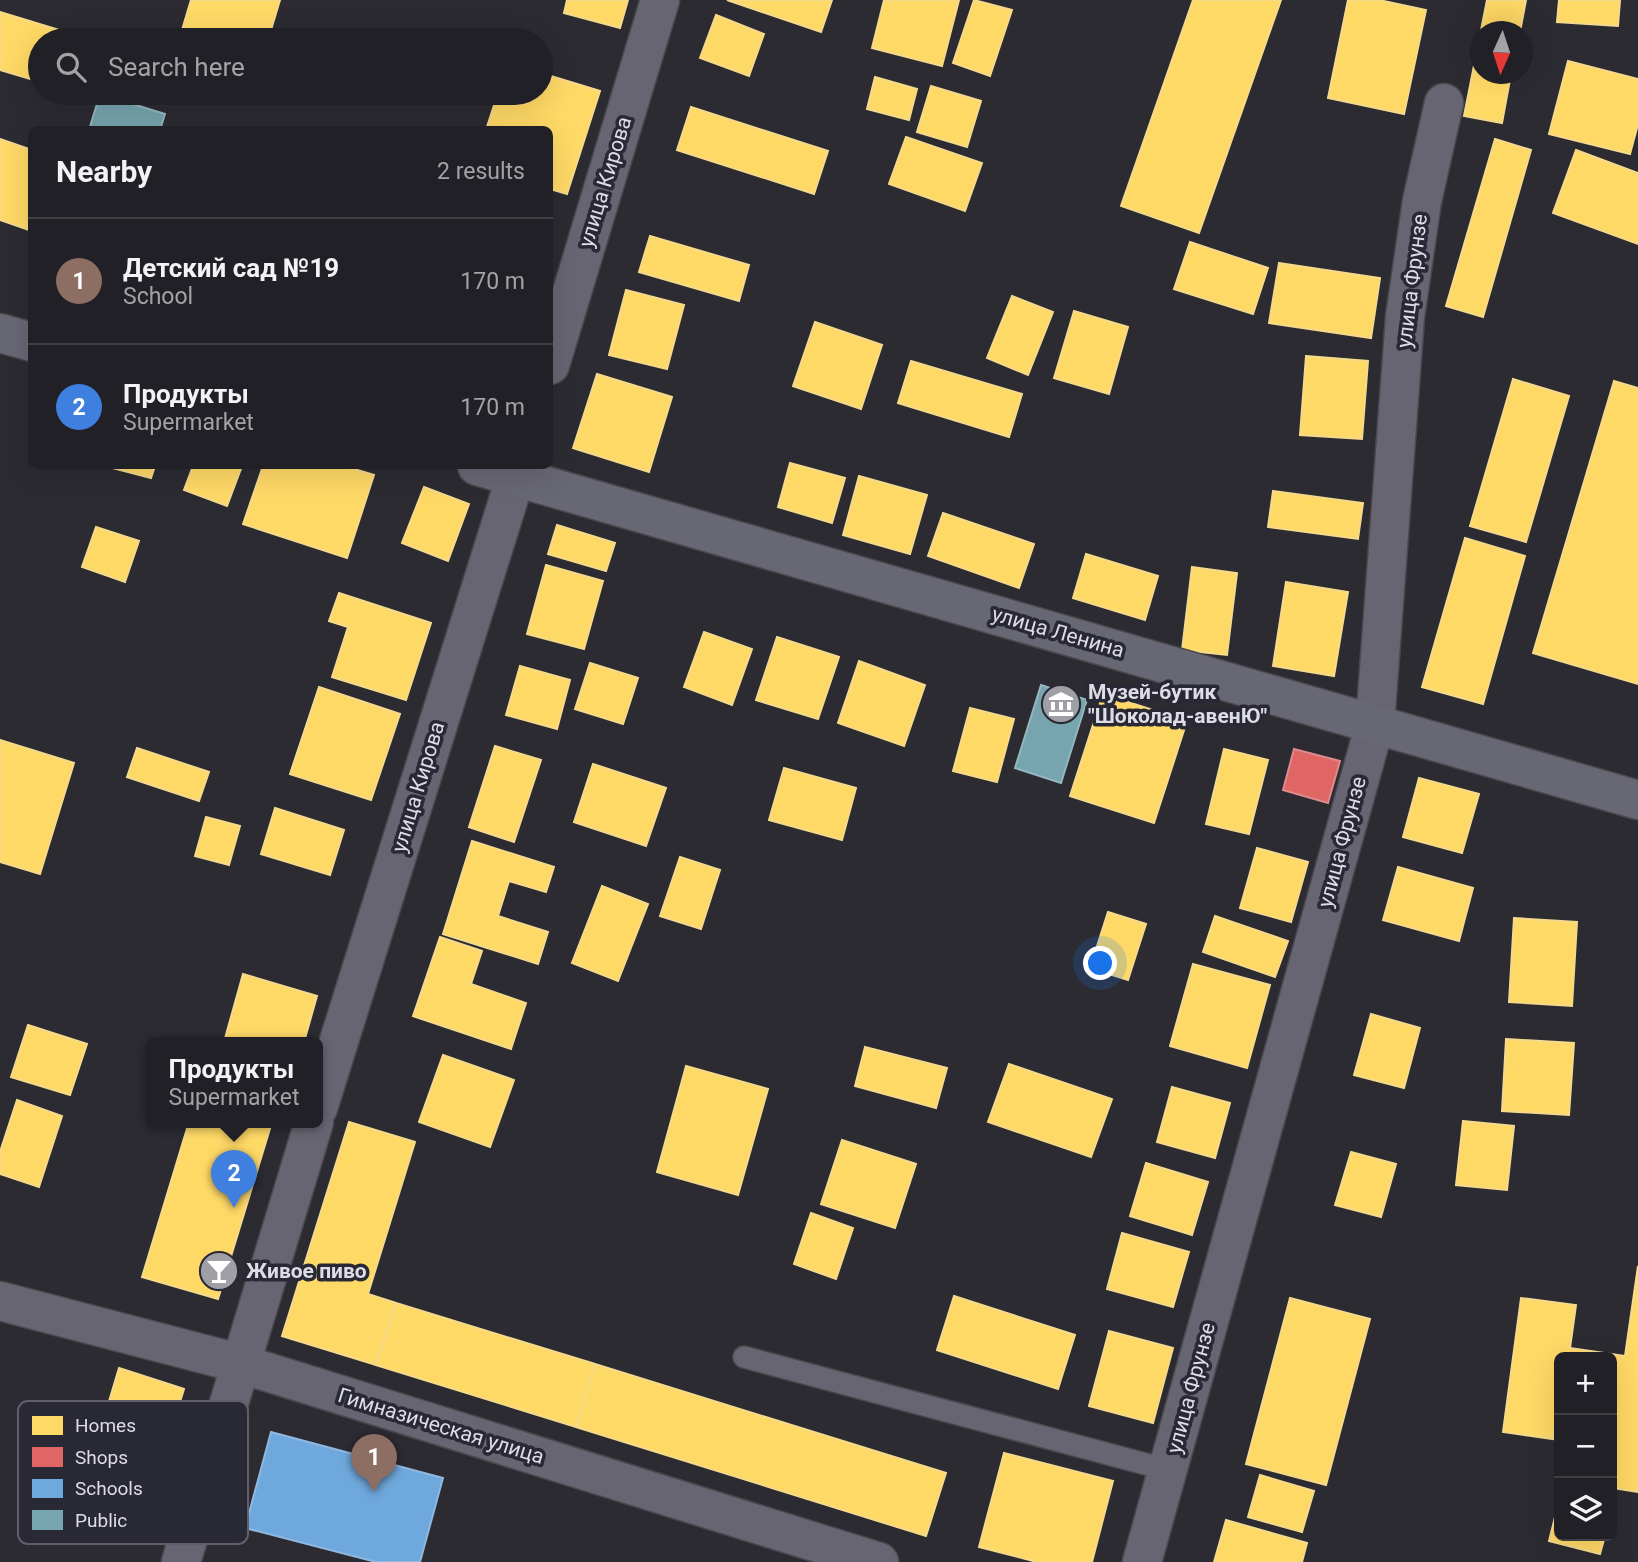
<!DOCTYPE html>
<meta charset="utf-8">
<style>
:root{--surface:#212026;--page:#2d2d32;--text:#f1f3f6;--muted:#a2a3a7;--line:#3e3e43;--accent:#d93025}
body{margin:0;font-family:Roboto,sans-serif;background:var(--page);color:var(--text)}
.controls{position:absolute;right:21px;bottom:21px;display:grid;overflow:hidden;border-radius:10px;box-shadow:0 7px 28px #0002}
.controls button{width:63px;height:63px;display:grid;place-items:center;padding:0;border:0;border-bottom:2px solid var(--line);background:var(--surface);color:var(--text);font:35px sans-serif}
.compass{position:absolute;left:1470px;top:21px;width:63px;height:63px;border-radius:50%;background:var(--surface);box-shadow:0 7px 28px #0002;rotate:183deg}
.you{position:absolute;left:1101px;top:964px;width:24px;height:24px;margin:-18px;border:5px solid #fff;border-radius:50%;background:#1a73e8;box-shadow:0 0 0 10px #1a73e833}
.badge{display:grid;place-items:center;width:46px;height:46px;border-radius:50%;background:var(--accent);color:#fff;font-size:23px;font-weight:700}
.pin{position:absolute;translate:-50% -58px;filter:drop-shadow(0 2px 4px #0008)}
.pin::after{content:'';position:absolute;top:37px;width:24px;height:21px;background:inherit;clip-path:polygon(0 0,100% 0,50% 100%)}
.popup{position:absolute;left:145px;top:1037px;width:178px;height:91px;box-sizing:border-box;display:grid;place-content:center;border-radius:10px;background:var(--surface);filter:drop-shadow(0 2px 5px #0005);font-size:23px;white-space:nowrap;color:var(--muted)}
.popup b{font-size:26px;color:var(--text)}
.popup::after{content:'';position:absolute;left:50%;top:100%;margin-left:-14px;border:14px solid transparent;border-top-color:var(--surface)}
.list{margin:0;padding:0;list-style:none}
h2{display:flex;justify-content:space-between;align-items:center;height:91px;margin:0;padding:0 28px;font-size:30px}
h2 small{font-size:23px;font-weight:400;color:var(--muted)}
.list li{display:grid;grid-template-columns:46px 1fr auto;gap:21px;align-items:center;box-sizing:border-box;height:126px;padding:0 28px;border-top:2px solid var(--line)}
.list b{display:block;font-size:26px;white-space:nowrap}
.list p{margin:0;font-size:23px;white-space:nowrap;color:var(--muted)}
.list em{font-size:23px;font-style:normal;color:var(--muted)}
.icon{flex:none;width:38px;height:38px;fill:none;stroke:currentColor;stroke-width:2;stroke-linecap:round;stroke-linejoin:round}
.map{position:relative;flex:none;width:1638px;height:1562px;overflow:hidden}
.search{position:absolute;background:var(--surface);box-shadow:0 7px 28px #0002;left:28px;top:28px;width:525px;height:77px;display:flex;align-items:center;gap:18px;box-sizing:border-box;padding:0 24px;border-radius:38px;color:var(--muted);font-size:26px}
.panel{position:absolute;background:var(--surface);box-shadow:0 7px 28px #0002;left:28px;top:126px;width:525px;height:343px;border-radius:10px}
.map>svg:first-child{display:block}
.homes{fill:#ffd966;stroke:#f5da8c;stroke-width:2}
.shops{fill:#e06666;stroke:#df8a8c;stroke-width:2}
.schools{fill:#6fa8dc;stroke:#90b8df;stroke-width:2}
.public{fill:#76a5af;stroke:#95b6bf;stroke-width:2}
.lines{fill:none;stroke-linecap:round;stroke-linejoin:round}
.service-casing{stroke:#49484e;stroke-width:24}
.minor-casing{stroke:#49484e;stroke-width:41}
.tertiary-casing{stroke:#49484e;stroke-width:41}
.secondary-casing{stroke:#49484e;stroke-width:41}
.service{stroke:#666571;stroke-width:21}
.minor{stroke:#666571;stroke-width:38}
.tertiary{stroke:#666571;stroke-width:38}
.secondary{stroke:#686774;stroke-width:38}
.labels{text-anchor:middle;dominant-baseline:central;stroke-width:7;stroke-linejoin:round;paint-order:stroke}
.street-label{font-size:21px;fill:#dddde5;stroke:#292835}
.poi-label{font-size:21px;font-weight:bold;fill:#dddde5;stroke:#292835;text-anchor:start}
.key{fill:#292835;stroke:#5f5e6a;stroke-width:2}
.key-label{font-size:19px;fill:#dddde5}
</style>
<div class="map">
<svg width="1638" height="1562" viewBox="0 0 1638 1562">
<rect width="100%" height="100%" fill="#2c2b32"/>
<path class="homes" d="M 191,0 L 280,0 L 268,40 L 179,40 Z
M 567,0 L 628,0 L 620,28 L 564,13 Z
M 727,0 L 832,0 L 821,32 Z
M 884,0 L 959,0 L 942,66 L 872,48 Z
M 974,0 L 1012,10 L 990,76 L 953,63 Z
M 1193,0 L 1281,0 L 1199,233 L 1121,206 Z
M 1348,0 L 1379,0 L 1426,10 L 1404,114 L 1328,98 Z
M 1487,0 L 1526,0 L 1520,32 L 1480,32 L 1480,74 L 1511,74 L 1502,123 L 1464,116 Z
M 1559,0 L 1620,0 L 1618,26 L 1557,22 Z
M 0,12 L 92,40 L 40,40 L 40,82 L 0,70 Z
M 716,15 L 764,34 L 749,76 L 700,58 Z
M 1568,61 L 1638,79 L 1638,124 L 1630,154 L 1549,134 Z
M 541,73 L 600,91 L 567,194 L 550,189 L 550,130 L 486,130 L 498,93 L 541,93 Z
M 875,77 L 917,89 L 909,120 L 867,109 Z
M 931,86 L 981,101 L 967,147 L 917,132 Z
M 691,107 L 828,151 L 814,194 L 677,150 Z
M 906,137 L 982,163 L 965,211 L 889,184 Z
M 0,139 L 32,150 L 32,231 L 0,220 Z
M 1495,139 L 1531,150 L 1483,317 L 1446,306 Z
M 1576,150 L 1638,173 L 1638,244 L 1553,213 Z
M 650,236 L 749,265 L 739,301 L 639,272 Z
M 1190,242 L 1268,268 L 1253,314 L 1174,289 Z
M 1279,263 L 1380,278 L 1371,338 L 1269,323 Z
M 626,290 L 684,305 L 667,369 L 609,355 Z
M 1012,296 L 1053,312 L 1028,375 L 987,358 Z
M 1074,311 L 1128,327 L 1109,394 L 1054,378 Z
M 815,322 L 882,345 L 861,409 L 793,386 Z
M 1306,356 L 1368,361 L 1362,439 L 1300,435 Z
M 911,361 L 1022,394 L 1009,437 L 898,403 Z
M 597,374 L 672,397 L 649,472 L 573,448 Z
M 1513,379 L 1569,396 L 1526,542 L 1470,526 Z
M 1614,381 L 1638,388 L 1638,684 L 1533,653 Z
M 790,463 L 845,478 L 832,523 L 778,507 Z
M 105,466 L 155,466 L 151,478 Z
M 193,466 L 242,466 L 227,506 L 184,490 Z
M 263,466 L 344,466 L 374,475 L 347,558 L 243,524 Z
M 859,476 L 927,495 L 910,554 L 843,535 Z
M 424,487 L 469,504 L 448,561 L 402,543 Z
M 1273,491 L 1363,503 L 1358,539 L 1268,527 Z
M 943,513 L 1034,544 L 1019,588 L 928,556 Z
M 557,525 L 615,543 L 606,571 L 548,554 Z
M 96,527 L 139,541 L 125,582 L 82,567 Z
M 1465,538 L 1525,556 L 1483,704 L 1422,687 Z
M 1086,554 L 1158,576 L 1145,620 L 1073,598 Z
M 546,565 L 603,581 L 584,649 L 527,634 Z
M 1192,567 L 1237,573 L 1227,655 L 1182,650 Z
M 1286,582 L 1348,592 L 1334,676 L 1273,666 Z
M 339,593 L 431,623 L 406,700 L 332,677 L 348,627 L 329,621 Z
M 704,632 L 752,649 L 732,705 L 684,687 Z
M 777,637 L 839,657 L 818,719 L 756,700 Z
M 859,661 L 925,685 L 904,746 L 838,723 Z
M 590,663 L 638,678 L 623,724 L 575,709 Z
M 520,666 L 570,680 L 557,729 L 506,715 Z
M 319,687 L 400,714 L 371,800 L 290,774 Z
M 1103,694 L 1187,721 L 1154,823 L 1070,796 Z
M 970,708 L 1014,719 L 997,782 L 953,771 Z
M 0,740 L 74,763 L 40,874 L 0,862 Z
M 495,746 L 541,760 L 514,842 L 469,827 Z
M 137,748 L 209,772 L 199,801 L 127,777 Z
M 1224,749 L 1268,760 L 1249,834 L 1206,824 Z
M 593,764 L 666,788 L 646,846 L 574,822 Z
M 784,768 L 856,788 L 842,840 L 769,820 Z
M 1419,778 L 1479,794 L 1462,853 L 1403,837 Z
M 275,808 L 344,830 L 330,875 L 261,854 Z
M 206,817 L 240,826 L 229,865 L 195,856 Z
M 472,841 L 554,867 L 546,892 L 509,881 L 498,916 L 548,932 L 538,964 L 443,934 Z
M 1257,848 L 1308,862 L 1291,922 L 1240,908 Z
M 680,857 L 720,870 L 701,929 L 660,916 Z
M 1398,867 L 1473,888 L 1459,941 L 1383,920 Z
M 602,886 L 648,904 L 618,981 L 572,963 Z
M 1108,912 L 1146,924 L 1128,980 L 1090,968 Z
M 1215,916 L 1288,941 L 1275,977 L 1203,952 Z
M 1514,918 L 1577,922 L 1572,1006 L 1509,1002 Z
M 440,937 L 482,951 L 471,984 L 526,1003 L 511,1049 L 413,1016 Z
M 1193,964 L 1270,985 L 1247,1068 L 1170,1046 Z
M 243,974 L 317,996 L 304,1042 L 224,1042 Z
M 1371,1014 L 1420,1028 L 1404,1088 L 1354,1075 Z
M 28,1025 L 87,1044 L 70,1095 L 11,1077 Z
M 1506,1039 L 1574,1043 L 1569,1115 L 1502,1111 Z
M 865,1047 L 947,1068 L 936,1108 L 855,1086 Z
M 443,1055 L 514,1080 L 490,1147 L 419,1122 Z
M 1009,1064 L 1112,1099 L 1091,1157 L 988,1122 Z
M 686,1066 L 768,1089 L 738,1195 L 657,1172 Z
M 1172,1087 L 1230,1103 L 1215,1158 L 1157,1142 Z
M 17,1100 L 62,1116 L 39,1187 L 0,1174 L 0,1152 Z
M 1463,1121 L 1514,1126 L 1507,1190 L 1456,1185 Z
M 189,1122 L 272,1122 L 218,1299 L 142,1277 Z
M 349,1122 L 415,1142 L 368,1294 L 396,1303 L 376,1365 L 282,1336 Z
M 842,1140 L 916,1164 L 895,1228 L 821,1204 Z
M 1351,1152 L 1396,1164 L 1381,1217 L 1335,1205 Z
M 1146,1163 L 1208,1182 L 1192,1235 L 1130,1216 Z
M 811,1213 L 853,1228 L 836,1279 L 794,1264 Z
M 1122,1233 L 1189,1252 L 1173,1307 L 1107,1289 Z
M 1638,1266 L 1638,1492 L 1612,1488 L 1612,1357 L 1559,1357 L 1559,1415 L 1556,1415 L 1553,1439 L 1503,1432 L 1521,1298 L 1576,1305 L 1570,1348 L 1625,1356 Z
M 954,1296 L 1075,1335 L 1058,1389 L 937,1350 Z
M 1290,1298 L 1370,1319 L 1326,1485 L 1246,1464 Z
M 396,1303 L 595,1364 L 576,1427 L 376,1365 Z
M 1109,1331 L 1173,1348 L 1153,1423 L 1089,1406 Z
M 595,1364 L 946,1473 L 926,1536 L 576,1427 Z
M 119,1368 L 184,1389 L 148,1507 L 84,1485 Z
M 1004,1453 L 1113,1481 L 1092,1562 L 1037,1562 L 979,1547 Z
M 1260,1475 L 1314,1491 L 1302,1532 L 1248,1517 Z
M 1558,1505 L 1559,1536 L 1605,1536 L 1600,1554 L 1549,1541 Z
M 1226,1520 L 1307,1543 L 1302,1562 L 1214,1562 Z"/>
<path class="shops" d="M 1294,749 L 1340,761 L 1328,803 L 1283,790 Z"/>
<path class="schools" d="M 271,1432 L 443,1478 L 420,1562 L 376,1562 L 245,1528 Z"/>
<path class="public" d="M 100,94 L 165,114 L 160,130 L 89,130 Z
M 1041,685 L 1087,700 L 1061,783 L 1015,768 Z"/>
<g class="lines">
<g class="service-casing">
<path id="service" d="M 744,1357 L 1168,1470"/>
</g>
<g class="minor-casing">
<path id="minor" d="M 1375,724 L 1405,317 L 1422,201 L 1444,103"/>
</g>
<g class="tertiary-casing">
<path id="tertiary" d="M 550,365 L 660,0
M 318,1108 L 519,466
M 0,1301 L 238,1363 L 879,1562
M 181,1562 L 314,1122
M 1142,1562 L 1375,724"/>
</g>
<g class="secondary-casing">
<path id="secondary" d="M 0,333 L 32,342
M 477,466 L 1638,800"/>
</g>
<use href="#service" class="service"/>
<use href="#minor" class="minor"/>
<use href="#tertiary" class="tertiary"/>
<use href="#secondary" class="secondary"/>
</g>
<defs>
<g id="museum-disc" transform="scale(2.0125)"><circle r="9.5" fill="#9f9fa6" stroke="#292835"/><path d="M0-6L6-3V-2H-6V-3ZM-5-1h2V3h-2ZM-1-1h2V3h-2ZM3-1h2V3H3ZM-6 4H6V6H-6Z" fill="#fff"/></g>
<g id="bar-disc" transform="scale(2.0125)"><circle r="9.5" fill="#9f9fa6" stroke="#292835"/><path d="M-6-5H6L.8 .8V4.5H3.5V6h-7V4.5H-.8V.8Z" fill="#fff"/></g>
</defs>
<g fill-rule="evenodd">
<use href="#museum-disc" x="1061" y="704"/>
<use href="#bar-disc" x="219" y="1271"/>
</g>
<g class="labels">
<g class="street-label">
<text transform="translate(605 182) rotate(-73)">улица Кирова</text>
<text transform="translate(1412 281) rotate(-83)">улица Фрунзе</text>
<text transform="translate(1058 632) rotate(16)">улица Ленина</text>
<text transform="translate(418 787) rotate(-73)">улица Кирова</text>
<text transform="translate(1342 842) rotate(-75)">улица Фрунзе</text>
<text transform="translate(1191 1388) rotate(-75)">улица Фрунзе</text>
<text transform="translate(441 1426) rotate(17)">Гимназическая улица</text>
</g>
<g class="poi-label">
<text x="1088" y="692">Музей-бутик<tspan x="1088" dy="24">"Шоколад-авенЮ"</tspan></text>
<text x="246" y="1271">Живое пиво</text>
</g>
</g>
<rect x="18" y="1401" width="230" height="143" rx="10" class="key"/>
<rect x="32" y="1416" width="31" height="19" fill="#ffd966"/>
<rect x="32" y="1447" width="31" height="20" fill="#e06666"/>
<rect x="32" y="1479" width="31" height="19" fill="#6fa8dc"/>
<rect x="32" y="1510" width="31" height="20" fill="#76a5af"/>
<g class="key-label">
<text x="75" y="1432">Homes</text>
<text x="75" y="1464">Shops</text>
<text x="75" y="1495">Schools</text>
<text x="75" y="1527">Public</text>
</g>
</svg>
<div class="controls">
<button>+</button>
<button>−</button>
<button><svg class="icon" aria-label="layers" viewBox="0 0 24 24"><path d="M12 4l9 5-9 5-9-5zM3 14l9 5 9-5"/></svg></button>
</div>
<svg class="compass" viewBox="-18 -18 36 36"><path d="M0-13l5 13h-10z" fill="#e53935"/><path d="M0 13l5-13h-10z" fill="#a2a3a7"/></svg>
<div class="you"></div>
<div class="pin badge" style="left:374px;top:1492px;background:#8d6e63">1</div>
<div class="pin badge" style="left:234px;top:1208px;background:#3f7fe0">2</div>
<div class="popup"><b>Продукты</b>Supermarket</div>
<div class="search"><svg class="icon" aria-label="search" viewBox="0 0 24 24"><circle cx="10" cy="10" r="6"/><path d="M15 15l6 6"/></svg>Search here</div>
<section class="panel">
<h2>Nearby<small>2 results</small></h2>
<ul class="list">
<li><span class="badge" style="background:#8d6e63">1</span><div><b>Детский сад №19</b><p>School</p></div><em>170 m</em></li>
<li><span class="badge" style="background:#3f7fe0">2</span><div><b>Продукты</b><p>Supermarket</p></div><em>170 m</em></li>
</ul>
</section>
</div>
